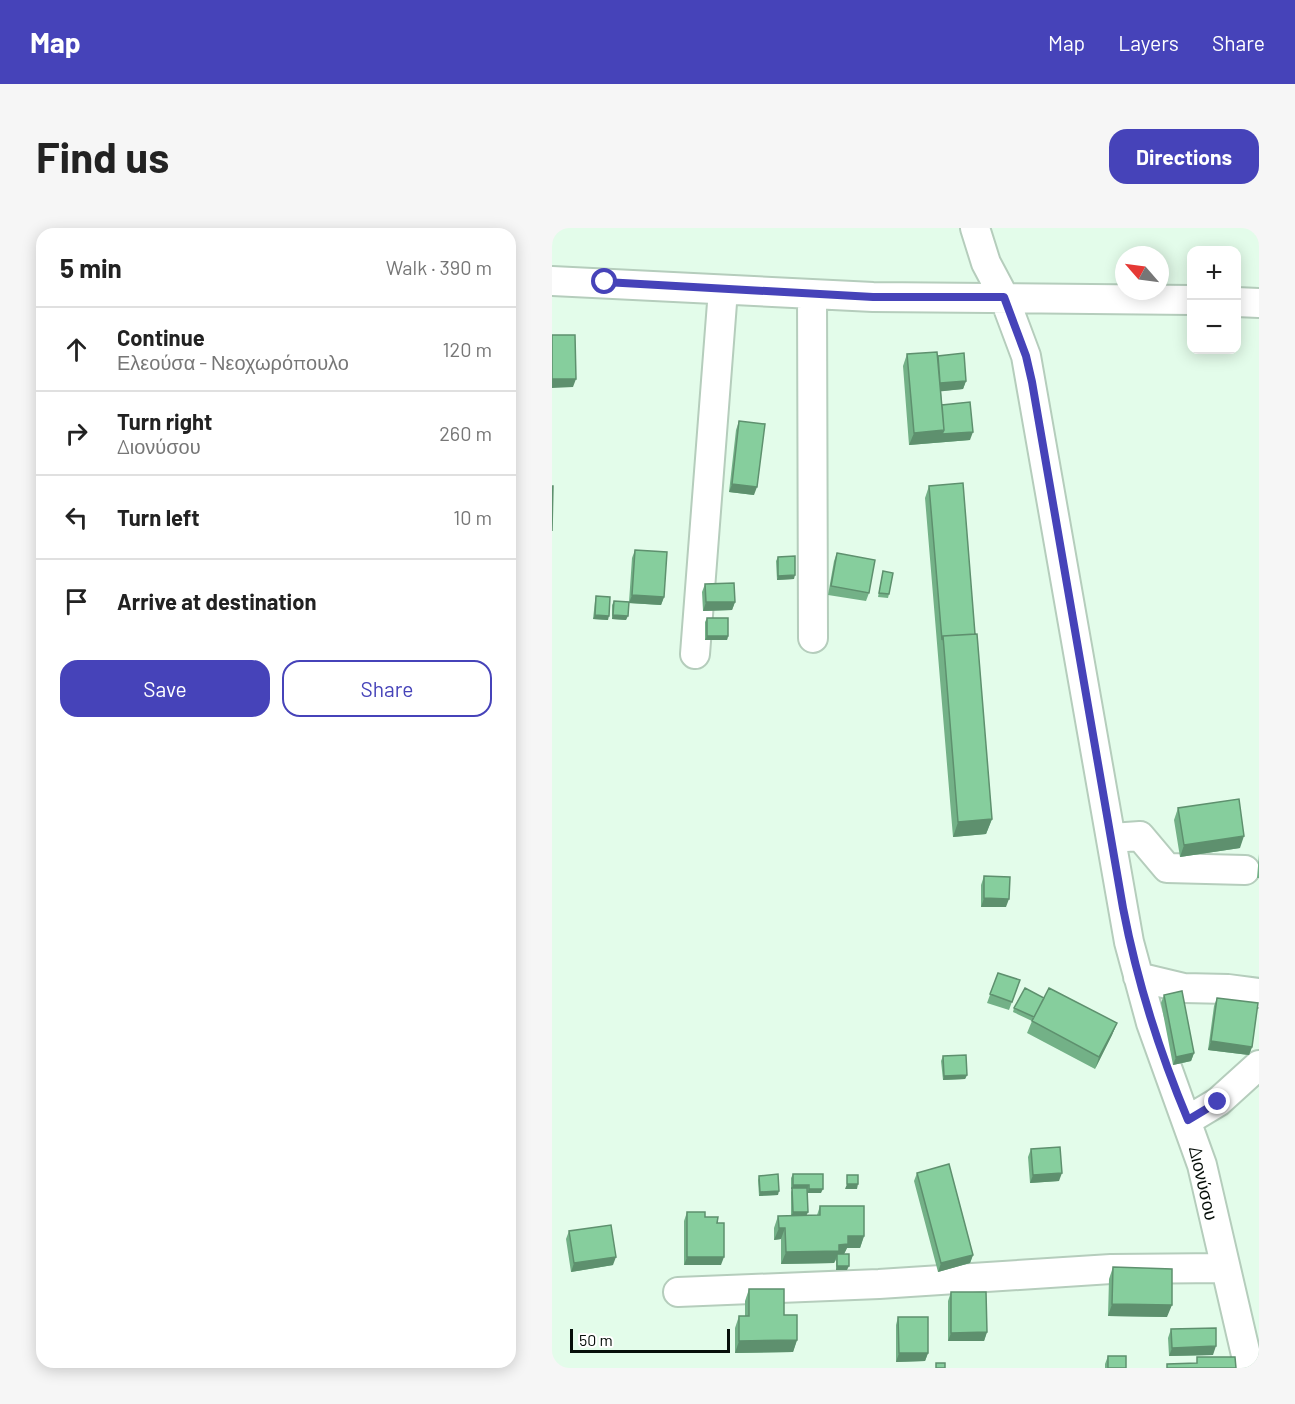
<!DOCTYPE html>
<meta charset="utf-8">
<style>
:root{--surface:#fff;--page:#f6f6f6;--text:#222;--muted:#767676;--line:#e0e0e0;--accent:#4643b9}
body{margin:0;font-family:Barlow,sans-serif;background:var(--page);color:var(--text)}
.controls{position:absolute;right:18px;top:18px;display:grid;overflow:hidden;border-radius:12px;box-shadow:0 3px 15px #0003}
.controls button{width:54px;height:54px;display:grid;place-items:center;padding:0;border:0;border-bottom:2px solid var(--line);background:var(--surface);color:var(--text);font:30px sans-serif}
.compass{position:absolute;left:563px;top:18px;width:54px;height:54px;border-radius:50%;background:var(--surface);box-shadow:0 3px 15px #0003;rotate:298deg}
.scale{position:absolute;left:18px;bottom:15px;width:160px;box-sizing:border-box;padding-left:6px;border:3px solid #060e09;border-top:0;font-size:16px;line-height:21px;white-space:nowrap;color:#060e09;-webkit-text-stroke:4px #fff;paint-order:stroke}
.stop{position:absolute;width:18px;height:18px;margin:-14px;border:4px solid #4643b9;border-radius:50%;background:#fff}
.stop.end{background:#4643b9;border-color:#fff;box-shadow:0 2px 6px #0008}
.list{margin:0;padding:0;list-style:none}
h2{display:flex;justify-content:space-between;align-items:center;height:78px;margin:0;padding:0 24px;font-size:26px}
h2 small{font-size:20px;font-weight:400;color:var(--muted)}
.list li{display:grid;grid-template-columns:39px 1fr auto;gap:18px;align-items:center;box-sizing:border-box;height:84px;padding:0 24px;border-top:2px solid var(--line)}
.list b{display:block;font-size:22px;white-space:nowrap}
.list p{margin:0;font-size:20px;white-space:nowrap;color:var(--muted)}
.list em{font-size:20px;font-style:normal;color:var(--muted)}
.actions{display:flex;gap:12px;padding:18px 24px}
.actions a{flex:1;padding:14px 0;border:2px solid var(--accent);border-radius:18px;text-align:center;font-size:21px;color:var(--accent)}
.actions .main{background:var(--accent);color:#fff}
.icon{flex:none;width:33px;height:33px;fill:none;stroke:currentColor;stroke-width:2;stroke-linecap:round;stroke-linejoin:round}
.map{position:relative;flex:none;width:707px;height:1140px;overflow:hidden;border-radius:18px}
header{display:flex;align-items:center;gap:36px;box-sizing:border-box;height:84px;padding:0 30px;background:var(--accent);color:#fff}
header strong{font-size:28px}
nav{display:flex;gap:33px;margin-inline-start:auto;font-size:21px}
.intro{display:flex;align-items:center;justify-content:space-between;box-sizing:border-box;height:144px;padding:0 36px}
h1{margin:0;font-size:42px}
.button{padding:15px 27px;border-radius:18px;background:var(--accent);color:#fff;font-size:21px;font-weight:700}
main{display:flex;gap:36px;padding:0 36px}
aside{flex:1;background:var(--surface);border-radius:18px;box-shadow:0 3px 15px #0003}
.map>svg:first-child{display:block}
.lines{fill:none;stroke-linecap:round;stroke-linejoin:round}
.minor-casing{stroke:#b5cdbc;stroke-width:32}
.minor{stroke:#fff;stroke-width:28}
.wall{fill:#73b187}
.shaded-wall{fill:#5e906e}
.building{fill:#86ce9d;stroke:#5e906e;stroke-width:1.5}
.route{stroke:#4643b9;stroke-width:8}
.labels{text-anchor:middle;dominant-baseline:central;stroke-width:4.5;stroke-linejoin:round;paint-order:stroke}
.street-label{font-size:18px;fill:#060e09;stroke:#fff}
</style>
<header>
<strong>Map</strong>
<nav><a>Map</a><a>Layers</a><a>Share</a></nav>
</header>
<div class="intro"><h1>Find us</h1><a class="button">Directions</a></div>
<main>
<aside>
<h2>5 min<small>Walk · 390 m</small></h2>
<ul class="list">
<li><svg class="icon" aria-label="ahead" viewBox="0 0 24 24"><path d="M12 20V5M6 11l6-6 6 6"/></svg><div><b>Continue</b><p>Ελεούσα - Νεοχωρόπουλο</p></div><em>120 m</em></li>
<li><svg class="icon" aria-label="right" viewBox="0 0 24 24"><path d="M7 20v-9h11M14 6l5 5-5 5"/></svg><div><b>Turn right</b><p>Διονύσου</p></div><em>260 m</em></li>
<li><svg class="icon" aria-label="left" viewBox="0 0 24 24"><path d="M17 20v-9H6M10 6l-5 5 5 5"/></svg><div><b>Turn left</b></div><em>10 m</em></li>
<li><svg class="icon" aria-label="arrive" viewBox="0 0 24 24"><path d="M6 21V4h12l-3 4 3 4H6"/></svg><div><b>Arrive at destination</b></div></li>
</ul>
<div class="actions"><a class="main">Save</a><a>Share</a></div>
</aside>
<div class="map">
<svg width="707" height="1140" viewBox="0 0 707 1140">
<rect width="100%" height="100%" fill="#e3fcea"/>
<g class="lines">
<g class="minor-casing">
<path id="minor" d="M 423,0 L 434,35 L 452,69 L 474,128 L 577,714 L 599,795 L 650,937 L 697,1140
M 0,53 L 321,69 L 640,72
M 260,67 L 261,410
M 684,74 L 707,75
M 143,426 L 171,62
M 560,610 L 588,608 L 615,640 L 693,642
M 586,749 L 632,760 L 676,761 L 707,765
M 636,892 L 666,874 L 707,837
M 126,1064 L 327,1056 L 559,1041 L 672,1040"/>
</g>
<use href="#minor" class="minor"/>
</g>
<path class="wall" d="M 355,126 L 386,128 L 414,153 L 411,161 L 389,163 L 390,177 L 418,212 L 357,217 L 351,138 Z
M 187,193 L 202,267 L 177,264 L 184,202 Z
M 377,258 L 423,406 L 440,591 L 434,606 L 401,609 L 373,270 Z
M 83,322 L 112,369 L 109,377 L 77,375 L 74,392 L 60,391 L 60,377 L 62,373 L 77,374 L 80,330 Z
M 285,325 L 317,365 L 314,373 L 276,367 L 282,333 Z
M 226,329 L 242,351 L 225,352 L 224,333 Z
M 331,343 L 337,366 L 336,370 L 326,369 Z
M 153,356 L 183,374 L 180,382 L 151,383 L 150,364 Z
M 44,368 L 56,392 L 41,391 L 43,373 Z
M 155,390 L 176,408 L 175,412 L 153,412 L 153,394 Z
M 626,580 L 688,620 L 628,629 L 622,592 Z
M 707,626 L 707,650 L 705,650 Z
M 432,648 L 454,679 L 429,679 L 429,657 Z
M 446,745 L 468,752 L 457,782 L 435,775 Z
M 612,767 L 642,825 L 639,833 L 621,837 L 609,775 Z
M 492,770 L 565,795 L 560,807 L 543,841 L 475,805 L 480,793 L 461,784 L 462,780 Z
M 665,770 L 700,819 L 697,827 L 656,822 L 662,778 Z
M 391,828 L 415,847 L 413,851 L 391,852 L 389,833 Z
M 479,921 L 507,953 L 478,955 L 476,929 Z
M 365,945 L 421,1027 L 418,1035 L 386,1044 L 362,953 Z
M 241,946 L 269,965 L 255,965 L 256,984 L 254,988 L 265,987 L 268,978 L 312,1008 L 308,1020 L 295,1020 L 292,1026 L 295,1042 L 284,1042 L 284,1032 L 282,1035 L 229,1036 L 229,1011 L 222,1012 L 222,1000 L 226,988 L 239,988 L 239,964 L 240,961 L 239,961 L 239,950 Z
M 207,948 L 226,967 L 207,968 L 206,952 Z
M 135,984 L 153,989 L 165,995 L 169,1037 L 132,1037 L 132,993 Z
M 17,1003 L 61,1037 L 19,1044 L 14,1011 Z
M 561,1039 L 615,1089 L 556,1088 L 557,1051 Z
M 197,1061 L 232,1087 L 245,1112 L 241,1124 L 183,1125 L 183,1100 L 187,1088 L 193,1088 L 193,1073 Z
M 399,1064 L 435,1104 L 432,1113 L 396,1113 L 396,1073 Z
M 346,1089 L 376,1125 L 373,1133 L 344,1134 L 344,1097 Z
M 619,1101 L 661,1127 L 617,1128 L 616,1110 Z
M 556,1128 L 574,1140 L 553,1140 L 553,1136 Z"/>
<path class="shaded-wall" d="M 0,151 L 24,151 L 21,159 L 0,160 Z
M 414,153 L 411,161 L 383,164 L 386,155 Z
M 392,202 L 421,204 L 418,212 L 357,217 L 362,205 Z
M 180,256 L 205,259 L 202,267 L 177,264 Z
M 243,347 L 242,351 L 225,352 L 226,348 Z
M 80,367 L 112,369 L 109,377 L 77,375 Z
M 154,374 L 183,374 L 180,382 L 151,383 Z
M 43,387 L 57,388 L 56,392 L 41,391 Z
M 61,387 L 76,388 L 74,392 L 60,391 Z
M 155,408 L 176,408 L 175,412 L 153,412 Z
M 440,591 L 434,606 L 401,609 L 406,594 Z
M 692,608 L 688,620 L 628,629 L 632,617 Z
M 432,670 L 457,671 L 454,679 L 429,679 Z
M 565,795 L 560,807 L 543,841 L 547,829 Z
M 659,813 L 700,819 L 697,827 L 656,822 Z
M 642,825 L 639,833 L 621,837 L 624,829 Z
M 415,847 L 413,851 L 391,852 L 392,848 Z
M 510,945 L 507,953 L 478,955 L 481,947 Z
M 295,956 L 306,956 L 305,961 L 293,961 Z
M 241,957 L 257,957 L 255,961 L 239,961 Z
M 257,961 L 271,961 L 269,965 L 255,965 Z
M 227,963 L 226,967 L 207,968 L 208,964 Z
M 241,984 L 256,984 L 254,988 L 239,988 Z
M 227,1000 L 233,1000 L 229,1011 L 222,1012 Z
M 296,1008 L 312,1008 L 308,1020 L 295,1020 L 291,1028 L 285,1028 L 282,1035 L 229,1036 L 234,1024 L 287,1017 Z
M 421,1027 L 418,1035 L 386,1044 L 389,1035 Z
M 64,1029 L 61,1037 L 19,1044 L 22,1035 Z
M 135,1029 L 172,1029 L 169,1037 L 132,1037 Z
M 285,1038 L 297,1038 L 295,1042 L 284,1042 Z
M 560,1076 L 620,1077 L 615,1089 L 556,1088 Z
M 435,1104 L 432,1113 L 396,1113 L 399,1105 Z
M 245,1112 L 241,1124 L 183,1125 L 187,1113 Z
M 664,1118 L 661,1127 L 617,1128 L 620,1120 Z
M 347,1125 L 376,1125 L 373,1133 L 344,1134 Z"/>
<path class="building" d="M 0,107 L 23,107 L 24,151 L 0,151 Z
M 385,124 L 392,202 L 362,205 L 355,126 Z
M 412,125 L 414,153 L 388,155 L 386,128 Z
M 418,174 L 421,204 L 390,206 L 392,202 L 390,177 Z
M 187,193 L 213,196 L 205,259 L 180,256 Z
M 411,255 L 423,406 L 391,408 L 390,412 L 377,258 Z
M 0,258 L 1,258 L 0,303 Z
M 83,322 L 115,324 L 112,369 L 80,367 Z
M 285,325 L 323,332 L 317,365 L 279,358 Z
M 243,328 L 243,347 L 226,348 L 226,329 Z
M 331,343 L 341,345 L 337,366 L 327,365 Z
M 182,355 L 183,374 L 154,374 L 153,356 Z
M 44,368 L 58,369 L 57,388 L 43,387 Z
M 62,373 L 77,374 L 76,388 L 61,387 Z
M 155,390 L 176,390 L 176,408 L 155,408 Z
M 425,406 L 440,591 L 406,594 L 391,408 Z
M 687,571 L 692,608 L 632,617 L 626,580 Z
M 432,648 L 458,649 L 457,671 L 432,670 Z
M 446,745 L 468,752 L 460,774 L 438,766 Z
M 473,760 L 492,770 L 482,789 L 462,780 Z
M 497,760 L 565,795 L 547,829 L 480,793 Z
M 630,763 L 642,825 L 624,829 L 612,767 Z
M 665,770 L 706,775 L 700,819 L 659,813 Z
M 414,827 L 415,847 L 392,848 L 391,828 Z
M 508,919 L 510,945 L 481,947 L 479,921 Z
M 397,936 L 421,1027 L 389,1035 L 365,945 Z
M 226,946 L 227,963 L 208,964 L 207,948 Z
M 241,946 L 271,946 L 271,961 L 257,961 L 257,957 L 241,957 Z
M 295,947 L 306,947 L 306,956 L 295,956 Z
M 240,960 L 255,960 L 256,984 L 241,984 Z
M 268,978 L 312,978 L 312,1008 L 296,1008 L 296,1016 L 287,1017 L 287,1023 L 234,1024 L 233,1000 L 227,1000 L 226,988 L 268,987 Z
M 135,984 L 153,984 L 153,989 L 166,989 L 165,995 L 172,995 L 172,1029 L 135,1029 Z
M 59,997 L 64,1029 L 22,1035 L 17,1003 Z
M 285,1026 L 297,1026 L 297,1038 L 285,1038 Z
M 561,1039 L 620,1041 L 620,1077 L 560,1076 Z
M 197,1061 L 232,1061 L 232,1087 L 245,1087 L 245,1112 L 187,1113 L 187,1088 L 197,1088 Z
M 399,1064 L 434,1064 L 435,1104 L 399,1105 Z
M 346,1089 L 376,1089 L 376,1125 L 347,1125 Z
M 664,1100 L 664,1118 L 620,1120 L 619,1101 Z
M 556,1128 L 574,1128 L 574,1140 L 556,1140 Z
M 645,1129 L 683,1129 L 684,1140 L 615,1140 L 615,1136 L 645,1135 Z
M 384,1135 L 393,1135 L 393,1140 L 384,1140 Z"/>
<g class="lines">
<path class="route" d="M 53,54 L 321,69 L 452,69 L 474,128 L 480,154 L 571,680 C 585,753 607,823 636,892 L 666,874"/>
</g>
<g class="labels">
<g class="street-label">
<text transform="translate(652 955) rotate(77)">Διονύσου</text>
</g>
</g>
</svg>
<div class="controls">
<button>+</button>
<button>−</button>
</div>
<svg class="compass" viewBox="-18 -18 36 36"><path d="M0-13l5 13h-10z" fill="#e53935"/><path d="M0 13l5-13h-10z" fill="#767676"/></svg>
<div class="scale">50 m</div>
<div class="stop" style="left:53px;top:54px"></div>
<div class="stop end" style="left:666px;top:874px"></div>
</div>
</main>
